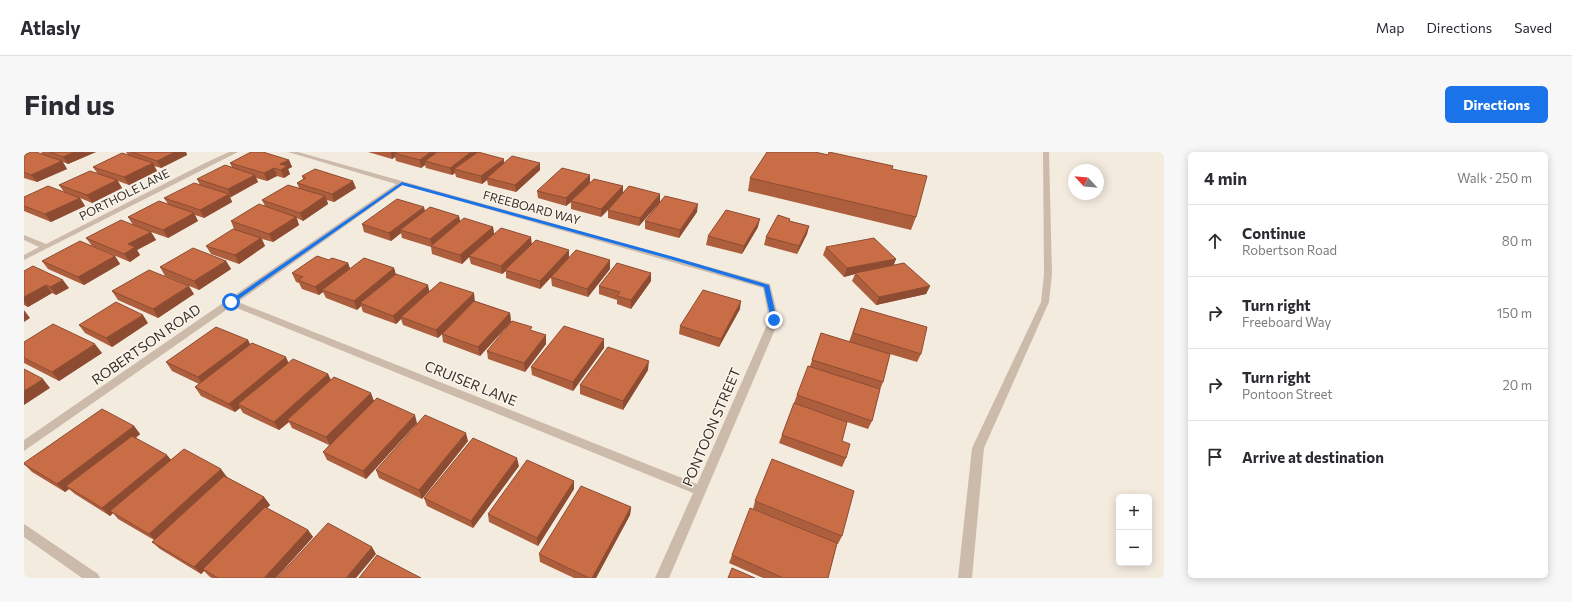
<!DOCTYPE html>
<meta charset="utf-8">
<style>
:root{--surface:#fff;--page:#f7f7f7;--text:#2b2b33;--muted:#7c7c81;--line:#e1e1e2;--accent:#1a73e8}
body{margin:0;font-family:Commissioner,sans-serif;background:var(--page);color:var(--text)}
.controls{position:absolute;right:12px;bottom:12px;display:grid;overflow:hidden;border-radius:6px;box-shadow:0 2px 10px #0003}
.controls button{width:36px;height:36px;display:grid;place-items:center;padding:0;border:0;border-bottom:1px solid var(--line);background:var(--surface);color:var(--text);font:20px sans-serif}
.compass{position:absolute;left:1044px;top:12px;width:36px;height:36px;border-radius:50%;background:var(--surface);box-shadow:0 2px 10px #0003;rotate:296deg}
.stop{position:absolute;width:12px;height:12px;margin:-9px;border:3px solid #1a73e8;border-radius:50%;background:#fff}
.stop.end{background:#1a73e8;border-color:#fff;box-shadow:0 1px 4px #0008}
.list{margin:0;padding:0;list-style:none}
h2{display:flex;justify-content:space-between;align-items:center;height:52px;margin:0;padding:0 16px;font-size:17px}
h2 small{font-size:13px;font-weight:400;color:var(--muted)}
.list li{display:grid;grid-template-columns:26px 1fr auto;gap:12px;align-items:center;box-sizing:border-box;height:72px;padding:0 16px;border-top:1px solid var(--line)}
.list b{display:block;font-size:15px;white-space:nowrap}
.list p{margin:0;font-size:13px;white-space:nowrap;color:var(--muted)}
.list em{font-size:13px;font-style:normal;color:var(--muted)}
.icon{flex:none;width:22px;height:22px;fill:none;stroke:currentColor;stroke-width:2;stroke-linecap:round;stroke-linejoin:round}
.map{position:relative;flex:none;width:1140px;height:426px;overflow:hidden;border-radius:6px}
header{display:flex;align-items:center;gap:24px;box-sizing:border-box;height:56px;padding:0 20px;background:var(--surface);border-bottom:1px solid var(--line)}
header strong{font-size:19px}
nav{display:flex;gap:22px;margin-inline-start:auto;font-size:14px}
.intro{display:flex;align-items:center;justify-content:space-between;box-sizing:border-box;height:96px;padding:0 24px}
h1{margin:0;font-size:28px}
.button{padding:10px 18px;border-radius:6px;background:var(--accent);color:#fff;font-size:14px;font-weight:700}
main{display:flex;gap:24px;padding:0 24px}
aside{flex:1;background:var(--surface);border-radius:6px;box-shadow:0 2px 10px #0003}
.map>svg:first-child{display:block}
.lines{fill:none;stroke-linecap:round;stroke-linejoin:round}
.minor{fill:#cba;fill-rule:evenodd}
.wall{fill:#ad5e3d}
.shaded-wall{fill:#8d4c32}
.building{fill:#c96d47;stroke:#8d4c32}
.route{fill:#1a73e8}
.labels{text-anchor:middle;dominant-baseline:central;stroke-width:3;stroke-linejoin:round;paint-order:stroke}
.far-street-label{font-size:12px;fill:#3a302a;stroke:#fbf5ec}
.street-label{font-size:14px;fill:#3a302a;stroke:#fbf5ec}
</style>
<header>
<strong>Atlasly</strong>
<nav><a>Map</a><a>Directions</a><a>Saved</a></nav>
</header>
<div class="intro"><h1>Find us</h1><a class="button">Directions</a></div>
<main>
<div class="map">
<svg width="1140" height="426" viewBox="0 0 1140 426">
<rect width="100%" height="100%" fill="#f4ebdf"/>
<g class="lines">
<path class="minor" d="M 205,0 L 214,0 L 0,108 L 0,103 L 15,95 L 0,88 L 0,83 L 22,92 L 181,11 Z
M 264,0 L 274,0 L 746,132 L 755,168 L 645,426 L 631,426 L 669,341 L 208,154 L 0,299 L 0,288 L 372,32 ZM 379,33 L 739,136 L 745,168 L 673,332 L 214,150 Z
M 1019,0 L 1025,0 L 1028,122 L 1025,150 L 960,296 L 948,426 L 934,426 L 948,296 L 1017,150 L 1020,122 Z
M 0,372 L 74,422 L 76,426 L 58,426 L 0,385 Z"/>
</g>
<path class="wall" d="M 17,0 L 72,0 L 44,12 L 39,10 L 43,17 L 13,30 L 0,26 L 0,3 L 19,3 Z
M 102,0 L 162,0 L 163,3 L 137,16 L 130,14 L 133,19 L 105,33 L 94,29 L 98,36 L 68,51 L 56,46 L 61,54 L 27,70 L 0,59 L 0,45 L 40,40 L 35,33 L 73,21 L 69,15 L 104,3 Z
M 344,0 L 454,0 L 480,11 L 516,18 L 492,40 L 464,33 L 463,28 L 458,32 L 432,25 L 431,21 L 428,23 L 402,16 L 401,13 L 397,16 L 372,9 L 371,5 L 368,7 Z
M 265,8 L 268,15 L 264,17 L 266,22 L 260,26 L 253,24 L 243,29 L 232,26 L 234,30 L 207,45 L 206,45 L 208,50 L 180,66 L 171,63 L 174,69 L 144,86 L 127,80 L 132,88 L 113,98 L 116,103 L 106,110 L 68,94 L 62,86 L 109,73 L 104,65 L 144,52 L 140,46 L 176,33 L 173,27 L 208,15 L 206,11 Z
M 868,17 L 892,65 L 887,78 L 724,39 L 726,26 Z
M 566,23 L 566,30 L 599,34 L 599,41 L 636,50 L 615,74 L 584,66 L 584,58 L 577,65 L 547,57 L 547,50 L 542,54 L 514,46 L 513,39 Z
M 278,24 L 332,36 L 310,50 L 303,48 L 304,52 L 279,69 L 273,66 L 275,73 L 249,90 L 238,87 L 241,94 L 215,112 L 187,102 L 182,94 L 210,77 L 207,69 L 241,54 L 238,48 L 275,36 L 273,31 L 279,27 Z
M 400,55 L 401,59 L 436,69 L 469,75 L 470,82 L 508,92 L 545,105 L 586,117 L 564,145 L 528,134 L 527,125 L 538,114 L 516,137 L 482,126 L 482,119 L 478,122 L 447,112 L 445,105 L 438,112 L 408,102 L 407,95 L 378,86 L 377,81 L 367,89 L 340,80 L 338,72 Z
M 673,60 L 655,86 L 621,77 L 621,69 Z
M 766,69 L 785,74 L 783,82 L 773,102 L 740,93 L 742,85 Z
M 734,75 L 718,102 L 682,93 L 684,84 Z
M 802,95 L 872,107 L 869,113 L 906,134 L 902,142 L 852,153 L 828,129 L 831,122 L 820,125 L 799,103 Z
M 91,104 L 96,112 L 60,133 L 24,117 L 18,109 Z
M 305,108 L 324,111 L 326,117 L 370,116 L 372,122 L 405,139 L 451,149 L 486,161 L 487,170 L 456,204 L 419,190 L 418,182 L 414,186 L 379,173 L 377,167 L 372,172 L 339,160 L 337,154 L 333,158 L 302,146 L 299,140 L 295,143 L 278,137 L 275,131 L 272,130 L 268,121 Z
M 202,109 L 207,117 L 175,138 L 141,124 L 136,115 Z
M 0,119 L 45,136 L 32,143 L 28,141 L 4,155 L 0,153 Z
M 627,129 L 607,157 L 593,152 L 593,148 L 575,142 L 575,134 Z
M 88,139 L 170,142 L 134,166 L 94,148 Z
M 837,156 L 897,202 L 893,210 L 866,202 L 859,230 L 856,238 L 848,269 L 844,277 L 823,270 L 818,289 L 822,306 L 818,315 L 755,291 L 773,243 L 786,214 L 797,181 L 825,190 Z
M 716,157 L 695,195 L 655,182 L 656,174 Z
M 124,171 L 88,195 L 61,181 L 55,173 Z
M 509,179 L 522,183 L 522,192 L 501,220 L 464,207 L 463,199 Z
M 224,188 L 226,193 L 264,211 L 304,222 L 307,228 L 350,249 L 393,271 L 342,327 L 303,308 L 299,300 L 305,293 L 268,276 L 265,270 L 255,278 L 219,261 L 216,256 L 211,260 L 177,244 L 171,235 L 175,232 L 148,219 L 142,210 Z
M 0,190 L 78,201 L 35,229 L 0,211 Z
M 580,196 L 549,239 L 508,223 L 507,215 Z
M 624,218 L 599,258 L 556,242 L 556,233 Z
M 110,274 L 116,282 L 112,286 L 147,308 L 203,325 L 240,345 L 246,353 L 243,356 L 284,378 L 289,385 L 252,426 L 188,426 L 186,425 L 180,419 L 177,422 L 136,397 L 128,390 L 130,388 L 94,367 L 89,361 L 86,364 L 51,342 L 45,337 L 41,340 L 8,320 L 0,312 Z
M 444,289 L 398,347 L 355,326 L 352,318 Z
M 495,314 L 449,376 L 403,354 L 400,346 Z
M 550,337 L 514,394 L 465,370 L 464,362 Z
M 731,349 L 818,384 L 814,392 L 813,392 L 804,426 L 739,426 L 705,411 L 708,403 L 790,382 L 729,357 Z
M 607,355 L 606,363 L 572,426 L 550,426 L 516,410 L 515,402 Z"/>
<path class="shaded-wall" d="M 50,0 L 72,0 L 44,12 L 39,5 Z
M 151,0 L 162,0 L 163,3 L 137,16 L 133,9 Z
M 367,0 L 379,0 L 370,1 L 371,5 L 368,7 Z
M 407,0 L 419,0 L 401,9 L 401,13 L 397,16 L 396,8 Z
M 447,0 L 454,0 L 430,17 L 431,21 L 428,23 L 426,16 Z
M 480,7 L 480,14 L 463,26 L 463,28 L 458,32 L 457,24 Z
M 265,8 L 268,15 L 264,17 L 266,22 L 260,26 L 257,18 L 256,12 Z
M 38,9 L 43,17 L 13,30 L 7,23 Z
M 129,11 L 133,19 L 105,33 L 100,25 Z
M 516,11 L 516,18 L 492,40 L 491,33 Z
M 250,16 L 253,24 L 243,29 L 240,21 Z
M 231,23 L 234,30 L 207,45 L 204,37 Z
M 566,23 L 566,31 L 547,49 L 547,50 L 542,54 L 542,46 Z
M 93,28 L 98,36 L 68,51 L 63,43 Z
M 329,29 L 332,36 L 310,50 L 308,42 Z
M 599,34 L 599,42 L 577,65 L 577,57 Z
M 205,42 L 208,50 L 180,66 L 176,58 Z
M 636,42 L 636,50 L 615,74 L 616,66 Z
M 301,44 L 304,52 L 279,69 L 276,61 Z
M 56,46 L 61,54 L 27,70 L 21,62 Z
M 674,52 L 673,60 L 655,86 L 656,78 Z
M 400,55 L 401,63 L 376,78 L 377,81 L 367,89 L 365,81 Z
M 170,61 L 174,69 L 144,86 L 139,78 Z
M 435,64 L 437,72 L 408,94 L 406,87 Z
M 272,65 L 275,73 L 249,90 L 245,82 Z
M 736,67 L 734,75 L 718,102 L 720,94 Z
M 785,74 L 783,82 L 773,102 L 775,94 Z
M 469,75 L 470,83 L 445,104 L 445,105 L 438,112 L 436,103 Z
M 127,80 L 132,88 L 113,98 L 116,103 L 106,110 L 100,102 L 104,92 Z
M 507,85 L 508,93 L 481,118 L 482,119 L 478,122 L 477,114 Z
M 237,86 L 241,94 L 215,112 L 211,103 Z
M 545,98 L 545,106 L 516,137 L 516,129 Z
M 91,104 L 96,112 L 60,133 L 54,125 Z
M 872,107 L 869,115 L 831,121 L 831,122 L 820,125 L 823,116 Z
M 586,108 L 586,117 L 564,145 L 563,137 Z
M 202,109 L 207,117 L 175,138 L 170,129 Z
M 324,111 L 327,119 L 298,138 L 299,140 L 295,143 L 291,135 Z
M 370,116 L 372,125 L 336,151 L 337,154 L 333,158 L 330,149 Z
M 627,121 L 627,129 L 607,157 L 607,148 Z
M 39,128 L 45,136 L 32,143 L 26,135 Z
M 22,133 L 28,141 L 4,155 L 0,150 L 0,145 Z
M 404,133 L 406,142 L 377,165 L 377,167 L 372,172 L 369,164 Z
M 165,134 L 170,142 L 134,166 L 129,157 Z
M 906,134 L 902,142 L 852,153 L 855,145 Z
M 450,141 L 451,150 L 418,182 L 414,186 L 412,178 Z
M 717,149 L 716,157 L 695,195 L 697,187 Z
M 0,158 L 6,166 L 0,170 Z
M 486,161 L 487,170 L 456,204 L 454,195 Z
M 119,163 L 124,171 L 88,195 L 82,186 Z
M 522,183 L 522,192 L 501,220 L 500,211 Z
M 580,187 L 580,196 L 549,239 L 549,230 Z
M 224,188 L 228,196 L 179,234 L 174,225 Z
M 71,192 L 78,201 L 35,229 L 28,220 Z
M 262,205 L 266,214 L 214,252 L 216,256 L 211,260 L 205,252 Z
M 625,209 L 624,218 L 599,258 L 599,249 Z
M 304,222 L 308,231 L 263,268 L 265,270 L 255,278 L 250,270 Z
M 19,227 L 26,236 L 0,253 L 0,239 Z
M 347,241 L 350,249 L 306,293 L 302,285 Z
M 391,263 L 393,271 L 342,327 L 339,319 Z
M 110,274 L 116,282 L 46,336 L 42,334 L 45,337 L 41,340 L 33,332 Z
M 442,281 L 444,289 L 398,347 L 395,338 Z
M 143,303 L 150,311 L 86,359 L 89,361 L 86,364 L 78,356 Z
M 493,306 L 495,314 L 449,376 L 447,369 Z
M 197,317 L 203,325 L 133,390 L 125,382 Z
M 550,329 L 550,337 L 514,394 L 513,386 Z
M 240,345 L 246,353 L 181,418 L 179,417 L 180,419 L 177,422 L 170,415 Z
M 607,355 L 606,363 L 572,426 L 568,426 Z
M 284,378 L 289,385 L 252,426 L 240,426 Z
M 348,395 L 352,402 L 332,426 L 322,426 Z"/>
<path class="building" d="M 7,0 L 12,0 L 38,9 L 7,23 L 0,20 L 0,3 Z
M 26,0 L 50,0 L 39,5 Z
M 107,0 L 151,0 L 133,9 Z
M 227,0 L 239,0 L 265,8 L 256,12 L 263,14 L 257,18 L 250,16 L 240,21 L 206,11 Z
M 373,0 L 407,0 L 396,8 L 370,1 Z
M 413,0 L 447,0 L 426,16 L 401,9 Z
M 454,0 L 480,7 L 457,24 L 430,17 Z
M 743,0 L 791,0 L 804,3 L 805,0 L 869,14 L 868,17 L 903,24 L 892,65 L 726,26 Z
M 98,1 L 129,11 L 100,25 L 69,15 Z
M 488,4 L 516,11 L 491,33 L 463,26 Z
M 201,13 L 231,23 L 204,37 L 173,27 Z
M 538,16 L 566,23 L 542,46 L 513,39 Z
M 291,17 L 329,29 L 308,42 L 273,31 L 282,26 L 278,24 Z
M 66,19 L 93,28 L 63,43 L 35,33 Z
M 570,27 L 599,34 L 577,57 L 547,49 Z
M 170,31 L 205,42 L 176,58 L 140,46 Z
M 264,33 L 301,44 L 276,61 L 238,48 Z
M 24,34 L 56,46 L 21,62 L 0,54 L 0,45 Z
M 605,34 L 636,42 L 616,66 L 584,58 Z
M 641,44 L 674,52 L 656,78 L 621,69 Z
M 373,47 L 400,55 L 365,81 L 338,72 Z
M 135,49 L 170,61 L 139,78 L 104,65 Z
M 235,52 L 272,65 L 245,82 L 207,69 Z
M 406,55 L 435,64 L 406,87 L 376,78 Z
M 702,58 L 736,67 L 720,94 L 684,84 Z
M 754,63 L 766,67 L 765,69 L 785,74 L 775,94 L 742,85 Z
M 440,66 L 469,75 L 436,103 L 407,94 Z
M 97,68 L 127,80 L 104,92 L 111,95 L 100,102 L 62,86 Z
M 477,76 L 507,85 L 477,114 L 445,104 Z
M 209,77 L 237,86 L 211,103 L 182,94 Z
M 850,86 L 872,107 L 823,116 L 802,95 Z
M 512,88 L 545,98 L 516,129 L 481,118 Z
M 56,89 L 91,104 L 54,125 L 18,109 Z
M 169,96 L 202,109 L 170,129 L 136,115 Z
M 552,98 L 586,108 L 563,137 L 527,125 Z
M 293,104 L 305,108 L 308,106 L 324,111 L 291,135 L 274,128 L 279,125 L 268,121 Z
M 340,106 L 370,116 L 330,149 L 298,138 Z
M 593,111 L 627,121 L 607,148 L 593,144 L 596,140 L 575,134 Z
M 880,111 L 906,134 L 855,145 L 831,121 Z
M 9,114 L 39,128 L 26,135 L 22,133 L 0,145 L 0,119 Z
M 125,118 L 165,134 L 129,157 L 88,139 Z
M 372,122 L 404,133 L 369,164 L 336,151 Z
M 416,130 L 450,141 L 412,178 L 377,165 Z
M 679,138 L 717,149 L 697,187 L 656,174 Z
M 450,149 L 486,161 L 454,195 L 418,182 Z
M 92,150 L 119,163 L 82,186 L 55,173 Z
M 837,156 L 903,175 L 897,202 L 829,181 Z
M 488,169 L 508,175 L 506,178 L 522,183 L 500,211 L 463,199 Z
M 29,172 L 71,192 L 28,220 L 0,206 L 0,190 Z
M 540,174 L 580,187 L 549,230 L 507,215 Z
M 192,175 L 224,188 L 174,225 L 142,210 Z
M 797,181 L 866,202 L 859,230 L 788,208 Z
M 228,191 L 262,205 L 205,252 L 171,235 Z
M 584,195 L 625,209 L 599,249 L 556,233 Z
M 269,207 L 304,222 L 250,270 L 214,252 Z
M 784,214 L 856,237 L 848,269 L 773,243 Z
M 0,217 L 19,227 L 0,239 Z
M 310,225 L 347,241 L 302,285 L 263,268 Z
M 353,246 L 391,263 L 339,319 L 299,300 Z
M 770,251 L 823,270 L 818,289 L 826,292 L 822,306 L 758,283 Z
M 78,257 L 110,274 L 33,332 L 0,312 L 0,311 Z
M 401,263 L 442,281 L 395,338 L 352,318 Z
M 108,284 L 143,303 L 78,356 L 42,334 Z
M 449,286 L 493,306 L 447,369 L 400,346 Z
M 160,297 L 197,317 L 125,382 L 86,359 Z
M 748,307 L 830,339 L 818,384 L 731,349 Z
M 503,308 L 550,329 L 513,386 L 464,362 Z
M 200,324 L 240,345 L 170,415 L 128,390 Z
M 557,334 L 607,355 L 568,426 L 565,426 L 515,402 Z
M 241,355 L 284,378 L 240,426 L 194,426 L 179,417 Z
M 726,356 L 813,391 L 804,426 L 759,426 L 708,403 Z
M 304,371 L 348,395 L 322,426 L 253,426 Z
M 353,403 L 397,426 L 335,426 Z
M 708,416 L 731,426 L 704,426 Z"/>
<path class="route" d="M 378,30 L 650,105 L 745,133 L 753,168 L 750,170 L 747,168 L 740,135 L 646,107 L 378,33 L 209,151 L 205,151 L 205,149 Z"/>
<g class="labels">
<g class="far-street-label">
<text transform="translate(100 42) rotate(-27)">PORTHOLE LANE</text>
<text transform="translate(508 55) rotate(15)">FREEBOARD WAY</text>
</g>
<g class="street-label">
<text transform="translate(122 192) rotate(-35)">ROBERTSON ROAD</text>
<text transform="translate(447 231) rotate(22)">CRUISER LANE</text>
<text transform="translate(687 275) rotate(-67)">PONTOON STREET</text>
</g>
</g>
</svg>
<div class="controls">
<button>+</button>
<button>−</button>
</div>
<svg class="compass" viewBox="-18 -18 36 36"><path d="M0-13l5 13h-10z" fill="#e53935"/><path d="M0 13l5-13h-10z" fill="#7c7c81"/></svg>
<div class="stop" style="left:207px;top:150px"></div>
<div class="stop end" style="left:750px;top:168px"></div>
</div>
<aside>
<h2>4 min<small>Walk · 250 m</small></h2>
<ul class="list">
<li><svg class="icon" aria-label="ahead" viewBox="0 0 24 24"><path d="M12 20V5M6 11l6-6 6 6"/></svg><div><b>Continue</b><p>Robertson Road</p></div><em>80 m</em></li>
<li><svg class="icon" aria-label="right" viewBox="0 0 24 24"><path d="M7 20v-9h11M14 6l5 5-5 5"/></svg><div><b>Turn right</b><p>Freeboard Way</p></div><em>150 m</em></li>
<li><svg class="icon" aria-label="right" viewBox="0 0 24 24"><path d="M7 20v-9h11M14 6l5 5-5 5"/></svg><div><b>Turn right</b><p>Pontoon Street</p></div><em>20 m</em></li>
<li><svg class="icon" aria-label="arrive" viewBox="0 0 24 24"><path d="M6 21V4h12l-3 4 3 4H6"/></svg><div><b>Arrive at destination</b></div></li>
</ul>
</aside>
</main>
